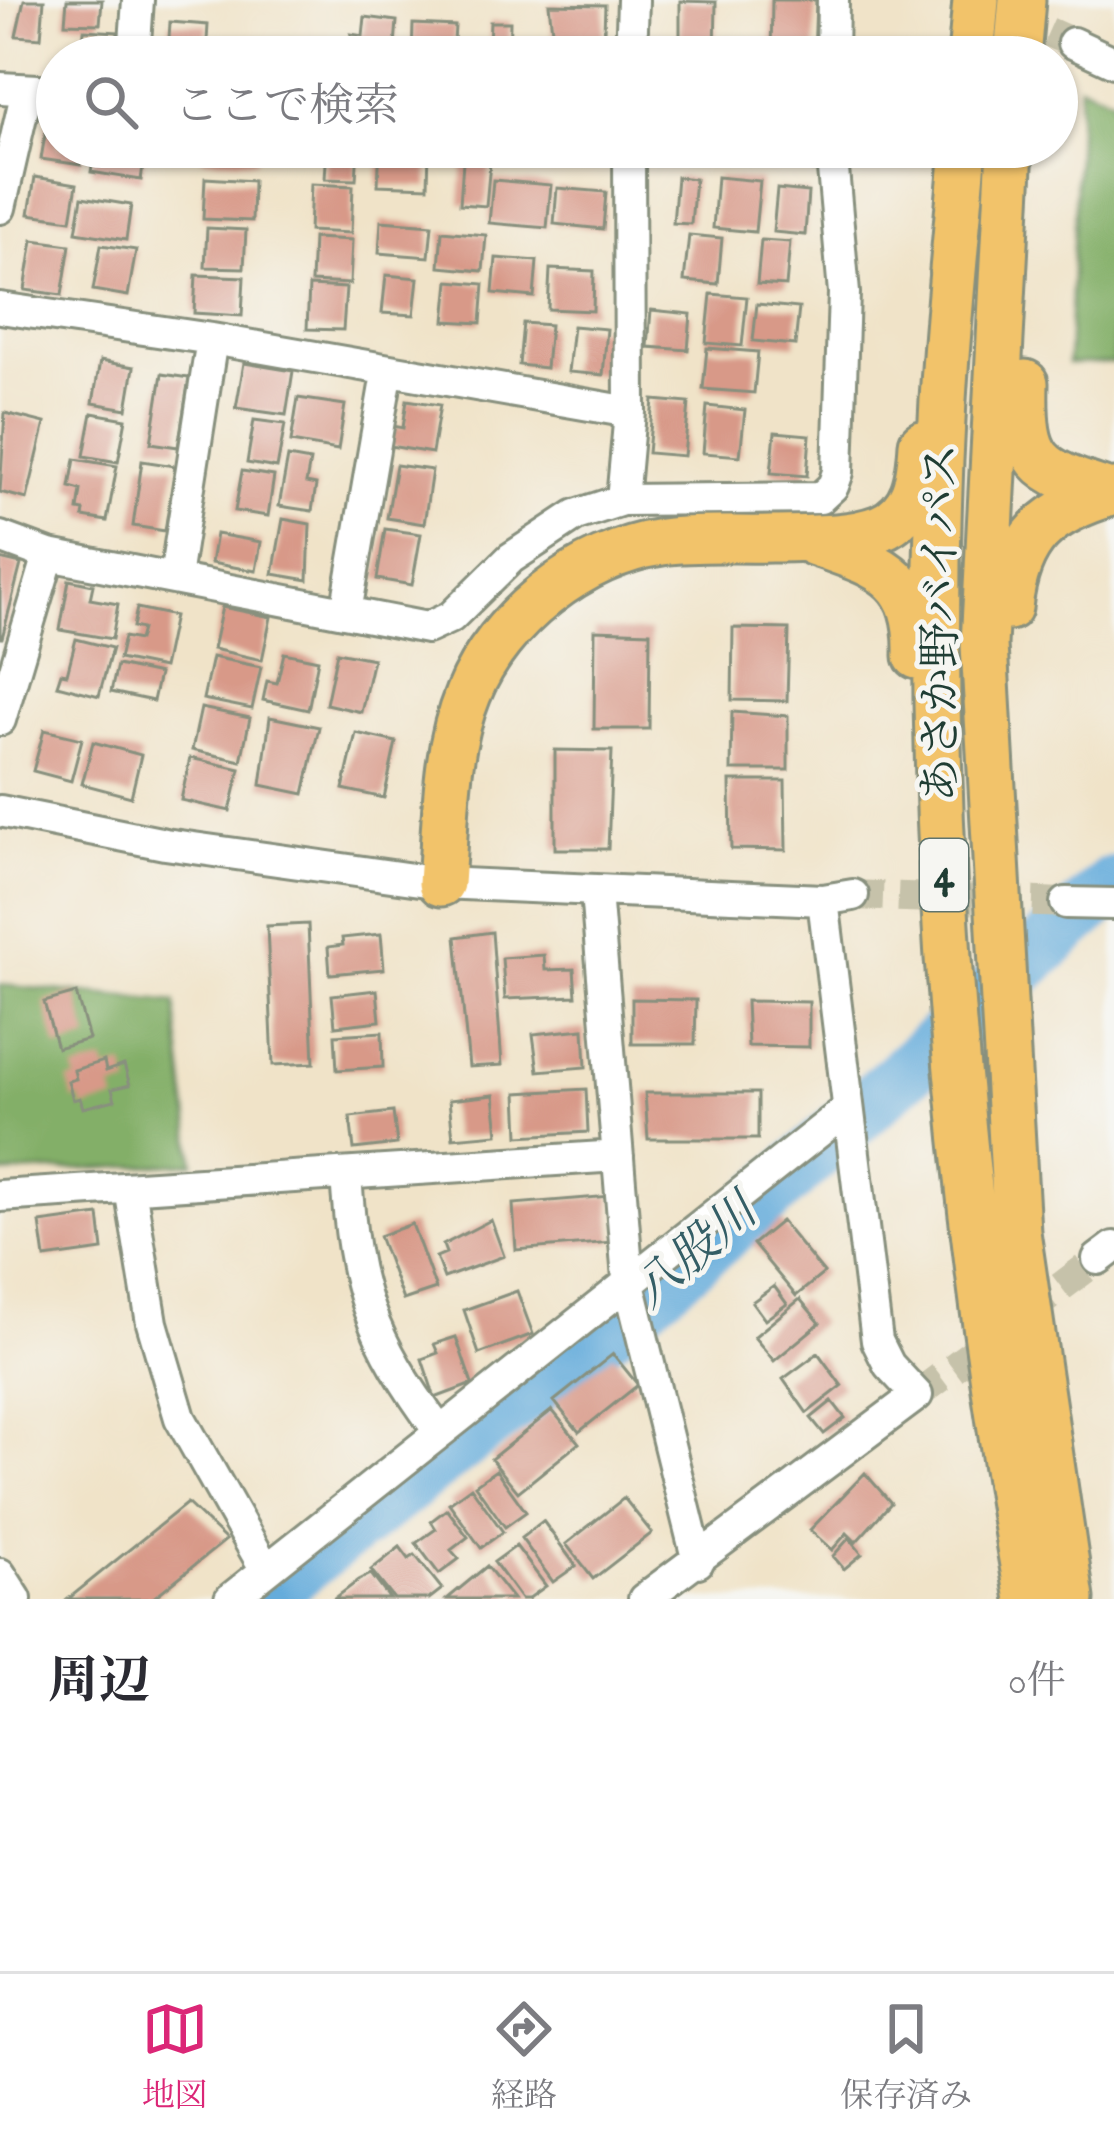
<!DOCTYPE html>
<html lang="ja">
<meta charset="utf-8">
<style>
:root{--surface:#fff;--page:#f2f2f3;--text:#2b2b33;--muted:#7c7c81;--line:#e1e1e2;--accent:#db2777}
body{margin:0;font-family:"IM FELL English","Noto Serif JP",serif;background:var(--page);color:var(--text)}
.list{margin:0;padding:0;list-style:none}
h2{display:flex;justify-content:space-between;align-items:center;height:156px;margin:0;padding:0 48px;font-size:51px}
h2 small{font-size:39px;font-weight:400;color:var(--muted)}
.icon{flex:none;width:66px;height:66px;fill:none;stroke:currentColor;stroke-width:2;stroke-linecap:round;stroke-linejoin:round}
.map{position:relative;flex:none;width:1114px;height:1599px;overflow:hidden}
.search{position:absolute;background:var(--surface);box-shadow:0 3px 9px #0004;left:36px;right:36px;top:36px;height:132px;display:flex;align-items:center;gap:30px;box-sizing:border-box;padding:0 42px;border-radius:66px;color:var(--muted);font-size:45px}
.sheet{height:372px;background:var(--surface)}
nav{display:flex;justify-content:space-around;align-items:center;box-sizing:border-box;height:168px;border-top:3px solid var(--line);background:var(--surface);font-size:33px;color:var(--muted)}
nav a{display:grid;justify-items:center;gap:6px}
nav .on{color:var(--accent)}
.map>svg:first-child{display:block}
.forest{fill:#83af67;stroke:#51764e;stroke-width:3}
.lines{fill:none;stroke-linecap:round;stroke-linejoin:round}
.river{stroke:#65acdb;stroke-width:57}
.building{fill:#d89988}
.minor-tunnel{stroke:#c6c2aa;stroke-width:30;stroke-dasharray:30 15;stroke-linecap:butt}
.minor-casing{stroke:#88907e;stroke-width:36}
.highway-casing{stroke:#88907e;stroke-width:51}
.minor{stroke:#fff;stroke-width:30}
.highway{stroke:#f2c36a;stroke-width:45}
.labels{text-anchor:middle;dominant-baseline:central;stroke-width:10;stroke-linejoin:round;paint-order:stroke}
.shield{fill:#f6f6f2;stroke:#60746d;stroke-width:3}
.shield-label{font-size:42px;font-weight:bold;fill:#1f3d34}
.street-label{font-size:45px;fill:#1f3d34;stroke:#f6f6f2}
.water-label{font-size:48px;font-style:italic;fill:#345e66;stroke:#f6f6f2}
</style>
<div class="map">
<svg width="1114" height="1599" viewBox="0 0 1114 1599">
<rect width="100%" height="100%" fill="#f6f6f2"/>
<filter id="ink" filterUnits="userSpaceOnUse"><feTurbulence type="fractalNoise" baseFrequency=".00833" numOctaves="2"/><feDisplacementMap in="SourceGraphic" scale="24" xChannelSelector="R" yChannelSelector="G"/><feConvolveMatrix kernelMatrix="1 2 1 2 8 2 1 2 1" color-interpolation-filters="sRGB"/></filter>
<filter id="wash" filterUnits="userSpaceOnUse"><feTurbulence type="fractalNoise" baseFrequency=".004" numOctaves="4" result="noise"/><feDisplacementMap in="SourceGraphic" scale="48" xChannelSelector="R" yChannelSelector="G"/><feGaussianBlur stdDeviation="2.7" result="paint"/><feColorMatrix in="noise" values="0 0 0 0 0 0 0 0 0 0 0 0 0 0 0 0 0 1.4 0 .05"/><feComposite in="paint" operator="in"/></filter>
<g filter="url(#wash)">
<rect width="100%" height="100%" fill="#f0e3c8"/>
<path class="forest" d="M 1080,85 L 1114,99 L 1114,363 L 1068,364 Z
M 0,985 L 175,1002 L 194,1163 L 0,1174 Z"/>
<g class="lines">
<path class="river" d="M 260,1599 L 618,1322 L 754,1208 L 1114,884"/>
</g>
<g id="blocks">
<path class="building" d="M 24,0 L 44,0 L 41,38 L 16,36 Z
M 67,0 L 102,0 L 100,24 L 65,23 Z
M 772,0 L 816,0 L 814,57 L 771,57 Z
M 680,1 L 716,2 L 715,53 L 680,53 Z
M 549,4 L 605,5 L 603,57 L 555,57 Z
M 365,17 L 397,21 L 394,57 L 349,57 L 351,34 L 363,36 Z
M 170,22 L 208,25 L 206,57 L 168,57 Z
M 490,22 L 510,22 L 509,57 L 460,57 L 460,44 L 489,45 Z
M 413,24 L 455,26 L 453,57 L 412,57 Z
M 84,30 L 118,32 L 117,57 L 70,57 L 70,43 L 83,43 Z
M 48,117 L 57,118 L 57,147 L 84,147 L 81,165 L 41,159 Z
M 95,147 L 146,147 L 141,180 L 91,172 Z
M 203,147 L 257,147 L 256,161 L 202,159 Z
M 327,147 L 358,147 L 356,180 L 325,179 Z
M 380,147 L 429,148 L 428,187 L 378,185 Z
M 463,161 L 490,163 L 486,206 L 460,204 Z
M 35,177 L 77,184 L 71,220 L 29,214 Z
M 677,177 L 695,179 L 691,224 L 673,223 Z
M 717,177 L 760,181 L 755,232 L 713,228 Z
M 205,178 L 253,181 L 252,221 L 203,219 Z
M 493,180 L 551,185 L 547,228 L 489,223 Z
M 311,184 L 353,186 L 351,233 L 309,231 Z
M 557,188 L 606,192 L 603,229 L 554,224 Z
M 777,189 L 808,192 L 805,235 L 773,232 Z
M 82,197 L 131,205 L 126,240 L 76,232 Z
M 381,221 L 432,225 L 429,257 L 379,253 Z
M 207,228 L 246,230 L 244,268 L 205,267 Z
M 442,231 L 486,235 L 483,271 L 439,267 Z
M 689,235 L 722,238 L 718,284 L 684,281 Z
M 313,238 L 352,240 L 350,284 L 311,282 Z
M 33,240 L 70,245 L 62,295 L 25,290 Z
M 761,240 L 790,242 L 786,286 L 757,284 Z
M 101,245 L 136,250 L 128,296 L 93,290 Z
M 496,258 L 537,261 L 534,297 L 493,293 Z
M 550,269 L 594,271 L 593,311 L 548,309 Z
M 196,275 L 244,277 L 242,316 L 194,313 Z
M 386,275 L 418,278 L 414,315 L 382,313 Z
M 449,281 L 484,284 L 481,323 L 445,321 Z
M 309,286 L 346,288 L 343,330 L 307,329 Z
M 711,294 L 747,297 L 742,346 L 706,343 Z
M 757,304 L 799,308 L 795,345 L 753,341 Z
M 651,310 L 691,314 L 688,350 L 648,347 Z
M 523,323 L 550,325 L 546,368 L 519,365 Z
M 573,326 L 607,329 L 603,375 L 568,372 Z
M 707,348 L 758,352 L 754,393 L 703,389 Z
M 100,361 L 134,367 L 127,409 L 93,403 Z
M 244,363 L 293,371 L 286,415 L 236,408 Z
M 162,374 L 189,378 L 178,447 L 151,443 Z
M 298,398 L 345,405 L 338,450 L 291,442 Z
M 407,400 L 440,405 L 432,453 L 390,446 L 393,426 L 403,428 Z
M 653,400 L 689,403 L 684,456 L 648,453 Z
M 707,406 L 745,410 L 740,456 L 703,453 Z
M 5,413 L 45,423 L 27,499 L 0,492 Z
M 92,413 L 126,419 L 118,462 L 84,456 Z
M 254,420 L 285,424 L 277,468 L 247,463 Z
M 775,432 L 810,435 L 807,476 L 771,473 Z
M 288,457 L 310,461 L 306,483 L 316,485 L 312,511 L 279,506 Z
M 75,459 L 117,466 L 107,521 L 83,517 L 84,511 L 78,510 L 81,490 L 70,487 Z
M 142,461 L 175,466 L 165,531 L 133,526 Z
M 396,465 L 432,470 L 424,524 L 387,518 Z
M 242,471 L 274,476 L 268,516 L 235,511 Z
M 283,519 L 310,524 L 308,580 L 273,574 Z
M 385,529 L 421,534 L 412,585 L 377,579 Z
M 216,534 L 261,542 L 256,571 L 211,563 Z
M 0,559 L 21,564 L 2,638 L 0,638 Z
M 69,580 L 93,585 L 90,599 L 118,604 L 112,639 L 60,630 Z
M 222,607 L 271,617 L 262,660 L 213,649 Z
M 137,608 L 174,616 L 163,668 L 119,659 L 124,637 L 139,640 L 142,629 L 133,627 Z
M 733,628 L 789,629 L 787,701 L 732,700 Z
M 595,630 L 650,632 L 649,729 L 594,729 Z
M 76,639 L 112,648 L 99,696 L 57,685 L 61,673 L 67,674 Z
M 337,652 L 373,659 L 361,712 L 326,704 Z
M 284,653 L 318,660 L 308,710 L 263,700 L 267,681 L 277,683 Z
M 212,657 L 261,667 L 252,709 L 203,699 Z
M 117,665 L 159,674 L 153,701 L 111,692 Z
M 201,708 L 250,718 L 241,761 L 192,750 Z
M 732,712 L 788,716 L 788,770 L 731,770 Z
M 270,717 L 319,727 L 304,794 L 261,785 Z
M 44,730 L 82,739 L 71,781 L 33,771 Z
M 356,733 L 396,742 L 384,798 L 343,789 Z
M 93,742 L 141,755 L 131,797 L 82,784 Z
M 555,750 L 612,751 L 608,849 L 555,849 Z
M 190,758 L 240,769 L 230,811 L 181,800 Z
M 730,781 L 785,781 L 786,850 L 731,849 Z
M 308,924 L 314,1063 L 273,1065 L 267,926 Z
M 492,932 L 502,1065 L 469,1067 L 456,937 Z
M 381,934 L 384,969 L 330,974 L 328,947 L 343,945 L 342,938 Z
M 544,955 L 545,970 L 574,969 L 576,996 L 505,999 L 502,958 Z
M 377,990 L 380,1021 L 335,1026 L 332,995 Z
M 76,993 L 89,1039 L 57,1048 L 44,1002 Z
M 632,999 L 696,1000 L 695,1044 L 632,1044 Z
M 746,1001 L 809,1002 L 809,1047 L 748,1046 Z
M 584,1029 L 586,1067 L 538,1071 L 533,1034 Z
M 382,1032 L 383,1067 L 337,1070 L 335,1035 Z
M 104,1061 L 106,1071 L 124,1065 L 130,1085 L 112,1089 L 115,1100 L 83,1108 L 80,1098 L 73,1100 L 68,1081 L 76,1079 L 74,1070 Z
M 586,1089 L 588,1132 L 519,1136 L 517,1093 Z
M 645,1093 L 758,1093 L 758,1139 L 648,1139 Z
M 494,1095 L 498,1134 L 453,1138 L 449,1100 Z
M 393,1112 L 397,1144 L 354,1149 L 350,1117 Z
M 610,1196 L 613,1242 L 516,1250 L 513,1204 Z
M 99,1215 L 103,1250 L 45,1258 L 40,1223 Z
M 491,1220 L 504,1256 L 444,1278 L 436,1257 L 446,1253 L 443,1245 Z
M 781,1221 L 824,1273 L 796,1296 L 753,1244 Z
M 412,1224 L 436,1289 L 403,1300 L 379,1236 Z
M 774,1286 L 787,1304 L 765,1320 L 752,1302 Z
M 517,1291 L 533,1334 L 479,1354 L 464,1310 Z
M 800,1299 L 820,1323 L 774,1361 L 754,1337 Z
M 456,1337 L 472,1384 L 435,1398 L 422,1359 L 438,1353 L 434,1344 Z
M 818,1353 L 842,1386 L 807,1413 L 783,1379 Z
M 613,1354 L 638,1385 L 579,1432 L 554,1401 Z
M 832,1401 L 845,1418 L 824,1434 L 811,1418 Z
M 552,1410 L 579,1443 L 518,1492 L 491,1459 Z
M 496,1470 L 526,1512 L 505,1527 L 475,1485 Z
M 865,1473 L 891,1503 L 856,1542 L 847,1533 L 832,1550 L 810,1530 Z
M 471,1487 L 503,1532 L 481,1548 L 449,1503 Z
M 624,1498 L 652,1533 L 593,1579 L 566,1544 Z
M 187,1503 L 226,1540 L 152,1599 L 68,1599 Z
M 447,1509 L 468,1537 L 451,1550 L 459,1559 L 439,1574 L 416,1543 L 436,1529 L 431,1521 Z
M 543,1521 L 576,1566 L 553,1582 L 521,1538 Z
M 849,1538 L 862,1554 L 844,1569 L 833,1556 Z
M 516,1546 L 546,1586 L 528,1599 L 521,1599 L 494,1562 Z
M 400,1547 L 409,1559 L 415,1555 L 442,1589 L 429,1599 L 394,1599 L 371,1570 Z
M 487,1566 L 513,1599 L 447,1599 Z
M 371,1574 L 390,1599 L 334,1599 L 359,1580 Z"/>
</g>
</g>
<g filter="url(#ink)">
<use href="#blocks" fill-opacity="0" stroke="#88907e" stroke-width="3"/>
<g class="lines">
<path class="minor-tunnel" d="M 1007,14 L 1073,43
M 853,895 L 1066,903
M 917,1395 L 1098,1259"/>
<g class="minor-casing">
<path id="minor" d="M 1073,43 L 1114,62
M 134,57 L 138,0
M 631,57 L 633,0
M 832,57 L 833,0
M 0,88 L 57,91
M 738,147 L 831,156
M 0,208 L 27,90
M 0,308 L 212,339 L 630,412
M 622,500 L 630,412 L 629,147
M 0,537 L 49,555 L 0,720
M 49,555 L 427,628 L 451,617 L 511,558 L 576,515 L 622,500 L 820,498 L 833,486 L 838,472 L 844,293 L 831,147
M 175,577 L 212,339
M 346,612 L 387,374
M 0,811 L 165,844 L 441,883 L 823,900 L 853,895
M 596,892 L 628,1279 L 698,1562
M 1066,903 L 1114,904
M 346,1174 C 353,1288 370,1338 439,1431
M 130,1188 L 152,1323 L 180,1418 L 266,1570
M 0,1196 L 618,1156
M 1098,1259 L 1114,1247
M 0,1574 L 16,1599
M 230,1599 L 845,1111
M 644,1599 L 917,1395 L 889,1365 L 877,1341 L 823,900"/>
</g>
<g class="highway-casing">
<path id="highway" d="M 971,57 L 976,0
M 1017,57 L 1022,0
M 964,147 C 957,231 948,315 943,400 C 920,799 959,1206 1029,1599
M 1010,147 L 984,645 L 1017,1232 L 1071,1599
M 1025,383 C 1023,464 1035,469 1110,493
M 813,542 C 880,566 919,574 917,656
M 1009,607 C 1017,536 1047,512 1114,492
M 441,883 C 446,821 444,752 468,694 C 498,619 582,553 662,542 C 697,537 735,540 771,539 C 804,538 849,540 880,528 C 916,513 920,477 922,444"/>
</g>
<use href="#minor" class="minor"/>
<use href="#highway" class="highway"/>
</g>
</g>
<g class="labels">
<rect class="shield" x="920" y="839" width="48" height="72" rx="9"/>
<g class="shield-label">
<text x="944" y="875">4</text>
</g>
<g class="street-label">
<text transform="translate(942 623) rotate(-90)">あさか野バイパス</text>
</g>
<g class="water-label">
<text transform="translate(696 1253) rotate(-41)">八股川</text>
</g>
</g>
</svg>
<div class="search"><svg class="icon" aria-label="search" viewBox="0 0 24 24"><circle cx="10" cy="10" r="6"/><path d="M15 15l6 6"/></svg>ここで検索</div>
</div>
<section class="sheet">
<h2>周辺<small>0件</small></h2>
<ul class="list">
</ul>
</section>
<nav>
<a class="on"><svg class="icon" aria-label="map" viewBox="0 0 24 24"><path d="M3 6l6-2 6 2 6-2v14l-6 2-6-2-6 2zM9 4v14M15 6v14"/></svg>地図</a>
<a><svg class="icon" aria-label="directions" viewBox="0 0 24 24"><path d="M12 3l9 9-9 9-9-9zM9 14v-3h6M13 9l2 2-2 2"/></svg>経路</a>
<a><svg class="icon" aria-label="saved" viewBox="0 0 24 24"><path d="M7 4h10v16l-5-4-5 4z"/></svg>保存済み</a>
</nav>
